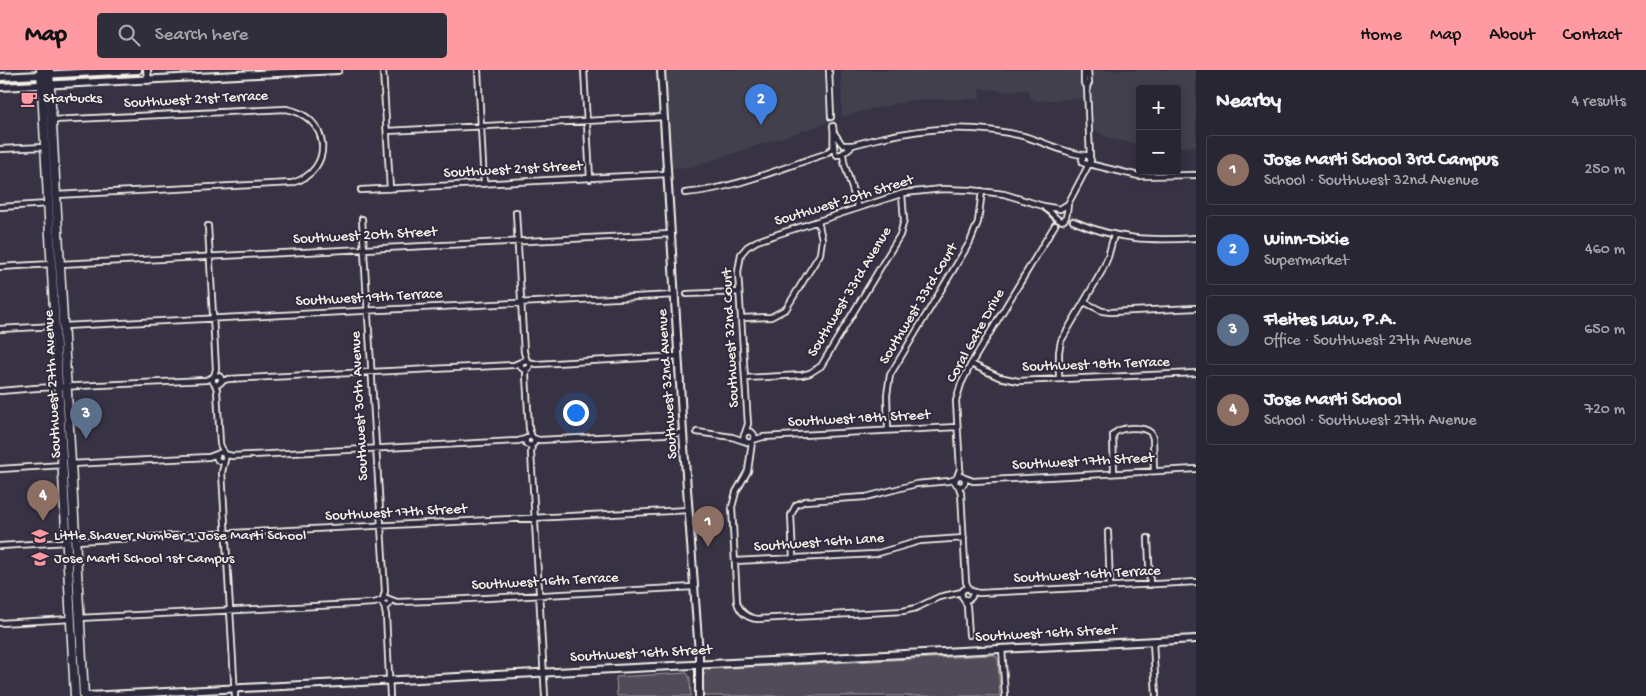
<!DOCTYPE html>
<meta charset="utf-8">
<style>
:root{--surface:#292633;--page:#312e3b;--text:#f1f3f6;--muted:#a5a5ac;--line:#45434e;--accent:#ff9aa2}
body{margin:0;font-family:"Gochi Hand",sans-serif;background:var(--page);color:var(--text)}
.controls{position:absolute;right:15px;top:15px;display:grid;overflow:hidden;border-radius:5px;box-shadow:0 2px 12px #0003}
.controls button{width:45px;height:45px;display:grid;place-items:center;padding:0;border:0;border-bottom:1px solid var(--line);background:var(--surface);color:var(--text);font:25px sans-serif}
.you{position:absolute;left:575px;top:342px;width:18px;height:18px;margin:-12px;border:4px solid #fff;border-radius:50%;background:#1a73e8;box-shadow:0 0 0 8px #1a73e833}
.badge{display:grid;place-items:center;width:32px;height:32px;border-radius:50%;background:var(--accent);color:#fff;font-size:16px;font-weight:700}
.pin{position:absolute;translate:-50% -41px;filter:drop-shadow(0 1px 2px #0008)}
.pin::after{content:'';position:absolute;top:26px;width:18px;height:15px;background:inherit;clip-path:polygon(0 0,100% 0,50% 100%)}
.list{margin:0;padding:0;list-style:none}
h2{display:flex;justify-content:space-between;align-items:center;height:65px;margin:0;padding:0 20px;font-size:21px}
h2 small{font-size:16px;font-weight:400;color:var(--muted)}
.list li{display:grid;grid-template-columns:32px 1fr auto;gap:15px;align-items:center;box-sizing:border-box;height:70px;margin:0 10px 10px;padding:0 10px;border:1px solid var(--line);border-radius:5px}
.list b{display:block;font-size:19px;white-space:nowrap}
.list p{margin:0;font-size:16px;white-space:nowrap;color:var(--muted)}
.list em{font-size:16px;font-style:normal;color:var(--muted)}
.icon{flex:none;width:28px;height:28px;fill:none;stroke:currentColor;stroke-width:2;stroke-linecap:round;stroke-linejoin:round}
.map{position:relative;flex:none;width:1196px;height:626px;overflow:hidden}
header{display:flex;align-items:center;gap:30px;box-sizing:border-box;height:70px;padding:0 25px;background:var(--accent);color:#111}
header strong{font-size:24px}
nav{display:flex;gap:28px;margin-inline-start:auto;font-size:18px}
.search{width:350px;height:45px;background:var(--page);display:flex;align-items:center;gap:12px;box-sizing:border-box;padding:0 18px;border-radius:5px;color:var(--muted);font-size:19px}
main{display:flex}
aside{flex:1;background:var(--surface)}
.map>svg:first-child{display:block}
.built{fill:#433f4e}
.green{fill:#504b59;stroke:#a29ea0}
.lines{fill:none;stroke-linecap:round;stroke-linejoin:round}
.street-casing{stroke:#f4f1e8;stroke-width:8}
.secondary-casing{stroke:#f4f1e8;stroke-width:10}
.highway-casing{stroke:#f4f1e8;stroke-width:11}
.street{stroke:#2f2a3d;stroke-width:4.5}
.secondary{stroke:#2f2a3d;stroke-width:6}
.highway{stroke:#2f2a3d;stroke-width:8}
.labels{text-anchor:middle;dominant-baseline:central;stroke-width:4;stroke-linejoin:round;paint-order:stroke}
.poi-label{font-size:15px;fill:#f4f1e8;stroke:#2f2a3d;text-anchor:start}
.street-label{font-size:15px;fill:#f4f1e8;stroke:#2f2a3d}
</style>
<header>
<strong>Map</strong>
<div class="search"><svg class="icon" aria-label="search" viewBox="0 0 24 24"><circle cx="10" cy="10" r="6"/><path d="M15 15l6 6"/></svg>Search here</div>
<nav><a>Home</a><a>Map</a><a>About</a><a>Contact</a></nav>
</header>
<main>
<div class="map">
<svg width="1196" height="626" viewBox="0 0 1196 626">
<rect width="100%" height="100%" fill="#373244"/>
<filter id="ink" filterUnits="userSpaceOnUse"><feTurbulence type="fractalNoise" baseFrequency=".02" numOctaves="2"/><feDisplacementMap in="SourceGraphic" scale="10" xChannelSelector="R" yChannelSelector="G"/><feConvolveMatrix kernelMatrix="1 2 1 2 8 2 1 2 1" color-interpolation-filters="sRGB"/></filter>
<g filter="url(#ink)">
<path class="built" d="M 666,0 L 824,0 L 827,53 L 692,97 L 671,98 Z
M 841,0 L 1196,0 L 1196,76 L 1177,77 L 1177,19 L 1140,19 L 1140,75 L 1108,68 L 1094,60 L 1092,28 L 1037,31 L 1030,28 L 1029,20 L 1004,21 L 979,18 L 980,29 L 940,29 L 910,31 L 867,40 L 842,47 Z"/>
<path class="green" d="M 994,585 L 996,586 L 998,590 L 1000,626 L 704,626 L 703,608 L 705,602 L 711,599 Z
M 687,603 L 690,608 L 691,626 L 617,626 L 616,607 Z"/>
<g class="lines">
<g class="street-casing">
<path id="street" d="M 383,0 L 390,119
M 478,0 L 484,114
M 584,0 L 590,109
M 829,0 L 831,47
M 1084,0 L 1084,13 L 1087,16
M 1088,0 L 1089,13 L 1087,16 L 1090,87
M 52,50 L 286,39 C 330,46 336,100 292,113 L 56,125
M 833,56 C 835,65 831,79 837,85 L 842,84 L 853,75
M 387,61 L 664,47
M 835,64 L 841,73
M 843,75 L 853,75 C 910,59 964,52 1023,66 C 1039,70 1074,87 1088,85 L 1091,90 L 1089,94 L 1086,94 L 1083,93 L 1082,89 L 1084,86
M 0,79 L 45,77
M 843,83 L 844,92 L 858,138
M 1089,94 L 1139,106 L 1196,105
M 361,120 L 667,104
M 685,123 C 733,119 779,99 825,84 L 833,78
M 1043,136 C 1046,140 1050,141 1052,144 C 1066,159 1067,146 1068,134
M 0,137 L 48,134
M 516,142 L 524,282 L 527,291
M 362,149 L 385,521 L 383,529
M 1073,151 C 1116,170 1151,171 1196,168
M 208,156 L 216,299 L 214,306
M 60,194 L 671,164
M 0,197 L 52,194
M 687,224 L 739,222
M 1084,232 L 1102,241 L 1111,242 L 1196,238
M 741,248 L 771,247 L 786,239 L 820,184 L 822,169 L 818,151
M 64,256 L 675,225
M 0,259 L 55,256
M520.5 295a4.5 4.5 0 1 1 9 0a4.5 4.5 0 1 1-9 0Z
M 528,292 L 537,294 L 679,286
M 971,294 L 999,307 L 1018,311 L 1196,303
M 527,298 L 526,305 L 529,359 L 532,367
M212.5 310a4.5 4.5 0 1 1 9 0a4.5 4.5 0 1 1-9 0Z
M 745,308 L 802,305 L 810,303 L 821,296 L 900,165 L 904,150 L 902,124
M 1059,309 L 1059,282 L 1061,271 L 1102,201 L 1108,187 L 1114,165
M 220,312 L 228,309 L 514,295 L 521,292
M 215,314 L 217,320 L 220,374 L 224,383
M 0,321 L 36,318 L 206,310 L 213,307
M 888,360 L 887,325 L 890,305 L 970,172 L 978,152 L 982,121
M743.5 367a5.5 5.5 0 1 1 11 0a5.5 5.5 0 1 1-11 0Z
M 697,362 L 732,367 L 744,371
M 745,363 L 748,354 L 738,202 L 741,184 L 747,177 L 757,171 L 904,123 L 942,119 L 971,120 L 1004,124 L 1043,136 L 1060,139 L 1068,134 L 1089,94
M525.5 371a4.5 4.5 0 1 1 9 0a4.5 4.5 0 1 1-9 0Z
M 533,368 L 539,370 L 683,363
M 753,370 L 763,367 L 957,357
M 752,372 L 748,401 L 736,422 L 732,437 L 737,532 C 740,542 747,548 758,549 L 903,541 L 916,538 L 939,527 L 962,522
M 532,375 L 531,383 L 545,626
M216.5 387a4.5 4.5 0 1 1 9 0a4.5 4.5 0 1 1-9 0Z
M 224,384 L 232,386 L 518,371 L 525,369
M 225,390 L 222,402 L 235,626
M 71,394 L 209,387 L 217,384
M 0,399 L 63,395
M 1114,403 L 1113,365 C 1119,356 1144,356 1151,363 L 1153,368 L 1154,401
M955 411a5 5 0 1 1 10 0a5 5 0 1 1-10 0Z
M 957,407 L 960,399 L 956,331 L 961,314 L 971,294 L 1055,155
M 965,408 L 973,411 L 1196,399
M 958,415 L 961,423 L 966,512 L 969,519
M 1108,462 L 1110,517
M 1148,468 L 1150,515
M 75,471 L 689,440
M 0,476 L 67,472
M 793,488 L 791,445 L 796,435 L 805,431 L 866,427 L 916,414 L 949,411 L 956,409
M 735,491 L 875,484 L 920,471 L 964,468
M961.5 524a5.5 5.5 0 1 1 11 0a5.5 5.5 0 1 1-11 0Z
M 971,521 L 979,523 L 1196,512
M382 532a4 4 0 1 1 8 0a4 4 0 1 1-8 0Z
M 389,529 L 397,532 L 429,531 L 694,517
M 964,529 L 967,536 L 969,565
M 384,536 L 386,545 L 390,626
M 79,548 L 374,533 L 383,530
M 0,553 L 71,549
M 1153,571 L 1156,626
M 1002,578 L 1005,626"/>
</g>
<g class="secondary-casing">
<path id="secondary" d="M 147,0 L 148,10
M 661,0 L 683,363 L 699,584 L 699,626
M 0,7 L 138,0
M 0,17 L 338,0
M 88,626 L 1196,569"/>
</g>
<g class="highway-casing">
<path id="highway" d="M 41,0 L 75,626
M 49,0 L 84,626"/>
</g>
<use href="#street" class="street"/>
<use href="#secondary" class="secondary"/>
<use href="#highway" class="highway"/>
</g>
</g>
<defs>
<g id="cafe-bare" transform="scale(1.35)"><path d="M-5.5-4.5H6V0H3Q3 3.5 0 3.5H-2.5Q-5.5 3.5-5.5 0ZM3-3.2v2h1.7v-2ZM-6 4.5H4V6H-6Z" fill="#ff9aa2" stroke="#2f2a3d" stroke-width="2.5" paint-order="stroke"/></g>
<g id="school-bare" transform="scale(1.35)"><path d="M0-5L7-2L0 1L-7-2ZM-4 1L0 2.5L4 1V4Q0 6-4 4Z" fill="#ff9aa2" stroke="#2f2a3d" stroke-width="2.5" paint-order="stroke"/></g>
</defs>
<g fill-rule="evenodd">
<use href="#cafe-bare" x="29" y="29"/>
<use href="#school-bare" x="40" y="466"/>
<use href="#school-bare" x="40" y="489"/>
</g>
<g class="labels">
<g class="poi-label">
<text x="43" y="29">Starbucks</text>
<text x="54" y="466">Little Shaver Number 1 Jose Marti School</text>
<text x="54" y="489">Jose Marti School 1st Campus</text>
</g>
<g class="street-label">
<text transform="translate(196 30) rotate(-3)">Southwest 21st Terrace</text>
<text transform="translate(513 100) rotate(-3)">Southwest 21st Street</text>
<text transform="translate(844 131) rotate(-17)">Southwest 20th Street</text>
<text transform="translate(365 166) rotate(-3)">Southwest 20th Street</text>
<text transform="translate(850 222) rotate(-59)">Southwest 33rd Avenue</text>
<text transform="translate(369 228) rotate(-3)">Southwest 19th Terrace</text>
<text transform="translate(919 234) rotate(-59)">Southwest 33rd Court</text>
<text transform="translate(976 266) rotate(-61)">Coral Gate Drive</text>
<text transform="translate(731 268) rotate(-93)">Southwest 32nd Court</text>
<text transform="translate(1096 295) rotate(-2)">Southwest 18th Terrace</text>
<text transform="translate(53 314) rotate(-93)">Southwest 27th Avenue</text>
<text transform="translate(668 314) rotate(-94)">Southwest 32nd Avenue</text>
<text transform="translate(360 336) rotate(-93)">Southwest 30th Avenue</text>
<text transform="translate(859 349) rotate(-3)">Southwest 18th Street</text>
<text transform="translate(1083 392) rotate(-3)">Southwest 17th Street</text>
<text transform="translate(396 443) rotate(-3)">Southwest 17th Street</text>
<text transform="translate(819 473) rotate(-4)">Southwest 16th Lane</text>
<text transform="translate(1087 505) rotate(-3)">Southwest 16th Terrace</text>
<text transform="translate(545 512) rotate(-3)">Southwest 16th Terrace</text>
<text transform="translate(1046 564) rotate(-3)">Southwest 16th Street</text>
<text transform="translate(641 584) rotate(-3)">Southwest 16th Street</text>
</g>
</g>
</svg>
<div class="controls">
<button>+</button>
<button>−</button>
</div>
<div class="you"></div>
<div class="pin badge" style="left:708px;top:477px;background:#8d6e63">1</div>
<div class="pin badge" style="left:761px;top:55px;background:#3f7fe0">2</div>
<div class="pin badge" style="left:86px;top:369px;background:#5c6f8a">3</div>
<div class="pin badge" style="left:43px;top:451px;background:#8d6e63">4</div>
</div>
<aside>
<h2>Nearby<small>4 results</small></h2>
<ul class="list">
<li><span class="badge" style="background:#8d6e63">1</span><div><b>Jose Marti School 3rd Campus</b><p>School · Southwest 32nd Avenue</p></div><em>250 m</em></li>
<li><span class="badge" style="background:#3f7fe0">2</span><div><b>Winn-Dixie</b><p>Supermarket</p></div><em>460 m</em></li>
<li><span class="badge" style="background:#5c6f8a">3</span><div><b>Fleites Law, P.A.</b><p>Office · Southwest 27th Avenue</p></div><em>650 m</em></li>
<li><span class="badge" style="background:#8d6e63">4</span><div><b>Jose Marti School</b><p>School · Southwest 27th Avenue</p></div><em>720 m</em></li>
</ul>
</aside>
</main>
